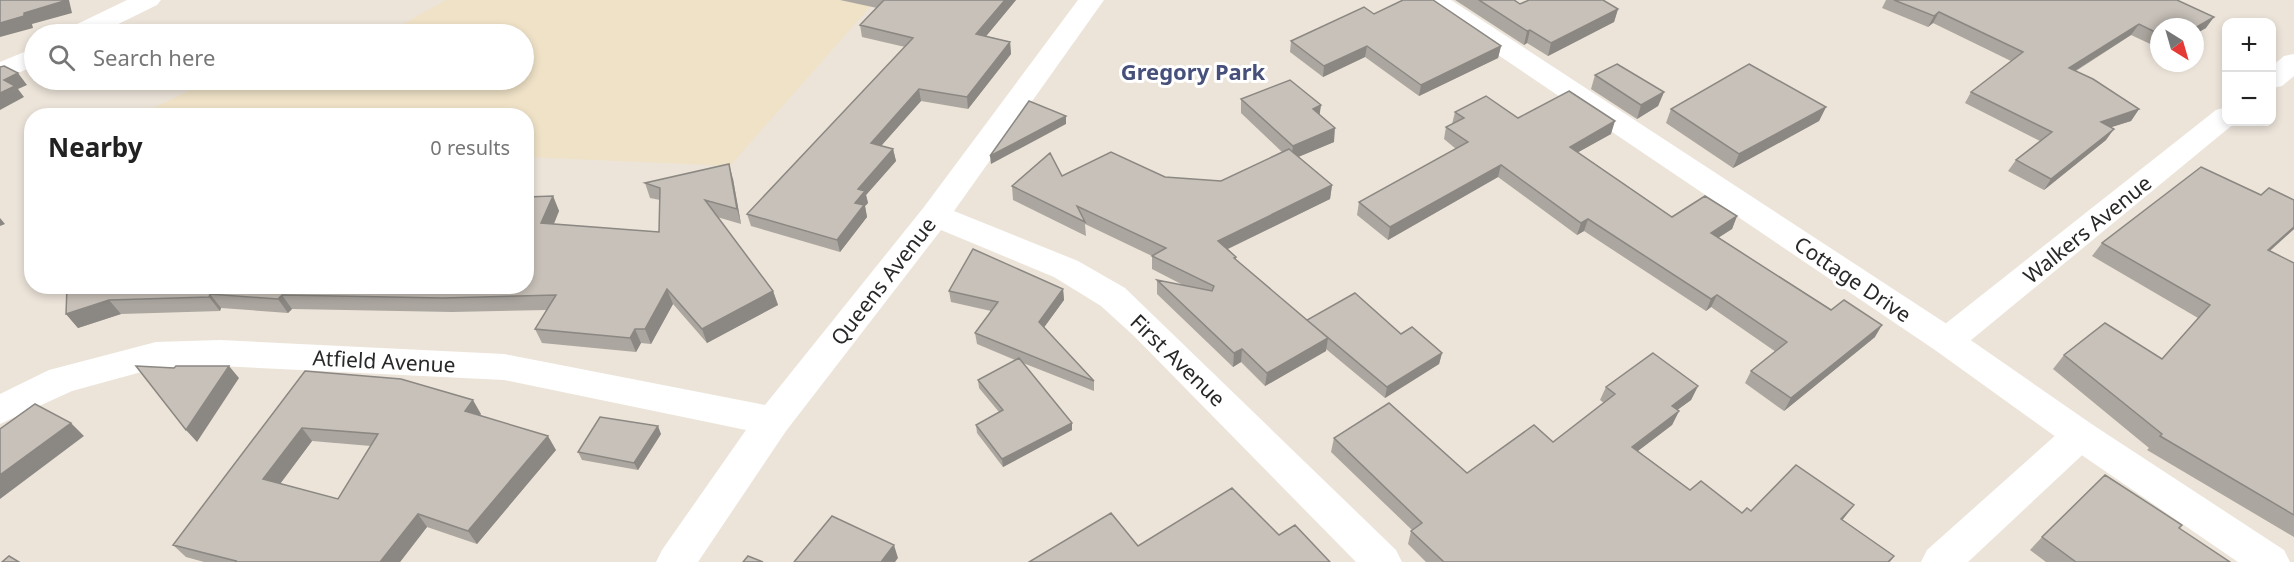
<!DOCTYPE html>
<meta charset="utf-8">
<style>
:root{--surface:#fff;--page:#f2f2f2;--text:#222;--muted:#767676;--line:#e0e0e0}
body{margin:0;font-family:"Noto Sans",sans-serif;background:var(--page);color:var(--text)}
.controls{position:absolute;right:18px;top:18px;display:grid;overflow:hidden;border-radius:12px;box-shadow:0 3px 9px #0003}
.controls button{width:54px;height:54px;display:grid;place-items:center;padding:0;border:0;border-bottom:2px solid var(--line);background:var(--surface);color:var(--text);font:30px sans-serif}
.compass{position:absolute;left:2150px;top:18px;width:54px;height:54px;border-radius:50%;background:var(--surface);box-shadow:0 3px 9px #0003;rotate:143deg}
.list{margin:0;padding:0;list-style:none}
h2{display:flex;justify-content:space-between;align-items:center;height:78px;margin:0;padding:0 24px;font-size:26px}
h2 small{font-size:20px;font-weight:400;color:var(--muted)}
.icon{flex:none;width:33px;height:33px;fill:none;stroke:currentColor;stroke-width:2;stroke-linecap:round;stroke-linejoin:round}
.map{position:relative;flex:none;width:2294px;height:562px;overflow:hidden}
.search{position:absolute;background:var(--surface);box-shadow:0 3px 9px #0003;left:24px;top:24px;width:510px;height:66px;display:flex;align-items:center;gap:15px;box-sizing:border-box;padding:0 21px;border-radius:33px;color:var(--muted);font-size:22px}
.panel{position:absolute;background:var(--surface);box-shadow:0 3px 9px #0003;left:24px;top:108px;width:510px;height:186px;border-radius:24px}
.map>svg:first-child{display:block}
.education{fill:#efe2c7}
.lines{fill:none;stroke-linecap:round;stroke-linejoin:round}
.minor{fill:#fff;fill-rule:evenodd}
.tertiary{fill:#fff;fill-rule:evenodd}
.wall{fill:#aba69f;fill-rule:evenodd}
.shaded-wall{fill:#8b8782}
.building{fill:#c7c1b9;stroke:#8b8782;stroke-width:1.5;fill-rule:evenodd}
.labels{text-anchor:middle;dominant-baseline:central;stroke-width:6;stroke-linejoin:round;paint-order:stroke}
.street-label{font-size:21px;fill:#282828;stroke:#fff}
.neighbourhood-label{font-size:22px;font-weight:bold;fill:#47507b;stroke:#fff}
</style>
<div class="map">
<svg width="2294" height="562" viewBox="0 0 2294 562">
<rect width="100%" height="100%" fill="#ece4d9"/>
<path class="education" d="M 446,0 L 876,0 L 730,166 L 527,157 L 526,116 L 137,116 L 211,80 L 524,80 L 524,34 L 385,34 Z"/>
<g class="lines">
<path class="minor" d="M 127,0 L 161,0 L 157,5 L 98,34 L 65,34 L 69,28 Z
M 1078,0 L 1104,0 L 954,211 L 1078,261 L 1125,288 L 1396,550 L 1402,562 L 1356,562 L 1134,336 L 1101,306 L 1054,277 L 941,230 L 786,431 L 698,562 L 656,562 L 662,550 L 746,430 L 504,380 L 220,366 L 156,368 L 72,391 L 0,424 L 0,394 L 49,370 L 156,342 L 220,340 L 504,354 L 765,405 L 924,207 Z
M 34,48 L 34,66 L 0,81 L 0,62 Z
M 2294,54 L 2294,76 L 2282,86 L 2272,88 L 2272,66 L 2284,56 Z
M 2226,107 L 2226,122 L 2236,122 L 1959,350 L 1947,354 L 1935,350 L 1930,341 L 1935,332 L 2216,110 Z
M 2080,420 L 2093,425 L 2098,435 L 2093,445 L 1968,562 L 1921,562 L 1927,550 L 2067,425 Z"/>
<path class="tertiary" d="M 1420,0 L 1451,0 L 1959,332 L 2093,425 L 2284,550 L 2290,562 L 2238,562 L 2067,445 L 1935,350 L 1424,5 Z"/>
</g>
<path class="wall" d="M 840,0 L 1016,0 L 986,36 L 1010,42 L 1011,54 L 968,109 L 921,101 L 881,146 L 893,149 L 896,161 L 866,195 L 868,203 L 865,206 L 867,217 L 840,252 L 751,226 L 747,214 L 905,47 L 862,37 L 860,25 L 877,8 Z
M 1455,0 L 1514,0 L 1520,4 L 1618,9 L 1614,22 L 1548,56 L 1527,43 L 1524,45 Z
M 1886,0 L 2177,0 L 2206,28 L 2195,34 L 2195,27 L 2159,27 L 2159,48 L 2131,35 L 2076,71 L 2139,109 L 2131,121 L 2111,127 L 2106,140 L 2044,190 L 2008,171 L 2016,160 L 2040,141 L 1965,103 L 1971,92 L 2011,61 L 1933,23 L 1928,27 L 1882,8 Z
M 1374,14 L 1501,46 L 1498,58 L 1419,96 L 1365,57 L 1323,77 L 1290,52 L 1291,41 Z
M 1595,75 L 1664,92 L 1658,106 L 1637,119 L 1591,89 Z
M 1241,99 L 1321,105 L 1319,114 L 1334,142 L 1298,157 L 1332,185 L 1330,199 L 1228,249 L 1236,257 L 1236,260 L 1307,320 L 1401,334 L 1442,353 L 1439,364 L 1385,398 L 1326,349 L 1326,351 L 1265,386 L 1241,362 L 1233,367 L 1157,294 L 1157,280 L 1183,285 L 1152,269 L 1152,256 L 1085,224 L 1086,236 L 1013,200 L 1012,186 L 1062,176 L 1165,177 L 1221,181 L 1282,152 L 1241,113 Z
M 1826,107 L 1819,121 L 1733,168 L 1666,123 L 1671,109 Z
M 1455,112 L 1518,118 L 1611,134 L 1578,152 L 1672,217 L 1737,216 L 1732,229 L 1718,238 L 1875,337 L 1784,411 L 1745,383 L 1751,371 L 1776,352 L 1711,307 L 1706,311 L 1584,231 L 1577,235 L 1498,177 L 1388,240 L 1357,215 L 1359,202 L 1456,149 L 1444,139 L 1446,127 L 1452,124 Z
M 733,179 L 741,224 L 717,217 L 773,291 L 778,305 L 707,343 L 673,304 L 651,344 L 641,343 L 636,352 L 542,343 L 535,329 L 547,310 L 452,312 L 292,309 L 288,313 L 221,308 L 220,311 L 121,314 L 78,328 L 66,314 L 67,286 L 526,286 L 553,196 L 559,211 L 554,224 L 659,232 L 660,200 L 650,198 L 645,183 Z
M 2261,195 L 2294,200 L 2294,229 L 2270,251 L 2294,263 L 2294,537 L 2147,450 L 2149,448 L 2053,369 L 2064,355 L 2162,359 L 2198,318 L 2092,256 L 2102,243 Z
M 1063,289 L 1064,300 L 1044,327 L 1094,381 L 1094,391 L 1023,363 L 1072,430 L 1003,467 L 977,433 L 976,425 L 999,412 L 979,388 L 978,380 L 1015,360 L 977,344 L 975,333 L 991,311 L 951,302 L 949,291 Z
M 305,371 L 481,414 L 480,415 L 556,450 L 477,544 L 427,527 L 400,562 L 204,562 L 186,557 L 173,545 ZM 312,441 L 371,446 L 338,499 L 280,484 Z
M 1698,386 L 1691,400 L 1677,410 L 1679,411 L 1672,425 L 1638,451 L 1690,490 L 1742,513 L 1751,511 L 1843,520 L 1894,556 L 1890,562 L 1426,562 L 1408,544 L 1411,531 L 1412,530 L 1331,452 L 1334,438 L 1467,473 L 1553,442 L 1604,403 L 1600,400 L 1606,387 Z
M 661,434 L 638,470 L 582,460 L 578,452 Z
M 2042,537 L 2230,562 L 2046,562 L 2030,550 Z"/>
<path class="shaded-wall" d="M 63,0 L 69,0 L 72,13 L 32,24 L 33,28 L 0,37 L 0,23 L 24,13 Z
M 1005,0 L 1016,0 L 978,46 L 976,34 Z
M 1618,9 L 1614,22 L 1548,56 L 1551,43 Z
M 1939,12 L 1933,23 L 1928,27 L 1934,16 Z
M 2214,17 L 2206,28 L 2195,34 L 2195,28 Z
M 2139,24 L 2131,35 L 2062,79 L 2069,68 Z
M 1530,30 L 1527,43 L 1524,45 L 1527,31 Z
M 1010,42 L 1011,54 L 968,109 L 967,97 Z
M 1367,46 L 1365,57 L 1323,77 L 1324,66 Z
M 1501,46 L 1498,58 L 1419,96 L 1421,85 Z
M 18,73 L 27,85 L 18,89 L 24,97 L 0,110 L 0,93 L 4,80 Z
M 919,89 L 921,101 L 873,155 L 871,143 Z
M 1664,92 L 1658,106 L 1637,119 L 1641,105 Z
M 1321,105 L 1319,119 L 1313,109 Z
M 1826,107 L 1819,121 L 1733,168 L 1739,154 Z
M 2139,109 L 2131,121 L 2093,133 L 2101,122 Z
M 1066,116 L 1066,124 L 991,164 L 990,156 Z
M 1615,121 L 1611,134 L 1566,159 L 1570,147 Z
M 1335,128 L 1334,142 L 1291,160 L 1293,146 Z
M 2114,129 L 2106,140 L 2044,190 L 2051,179 Z
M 893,149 L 896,161 L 866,195 L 868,203 L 865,206 L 867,217 L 840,252 L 837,240 L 858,189 Z
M 729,164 L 733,179 L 741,224 L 737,209 Z
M 1501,165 L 1498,177 L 1388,240 L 1390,227 Z
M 1332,185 L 1330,199 L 1217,254 L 1218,241 Z
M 553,196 L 559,211 L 548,237 L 541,223 Z
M 1737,216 L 1732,229 L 1705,246 L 1711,233 Z
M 0,218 L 5,224 L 0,226 Z
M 1588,219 L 1584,231 L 1577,235 L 1581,223 Z
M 2294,227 L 2294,229 L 2256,263 L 2268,250 Z
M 667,289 L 673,304 L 651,344 L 645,329 Z
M 1063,289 L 1064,300 L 1040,333 L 1039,322 Z
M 773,291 L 778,305 L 707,343 L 702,329 Z
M 210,294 L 221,308 L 220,311 L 209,297 Z
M 282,295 L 292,309 L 288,313 L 278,299 Z
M 1717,295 L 1711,307 L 1706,311 L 1711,299 Z
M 109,300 L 121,314 L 78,328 L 66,314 Z
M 1882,325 L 1875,337 L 1784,411 L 1791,398 Z
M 635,329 L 641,343 L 636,352 L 630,338 Z
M 1328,338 L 1326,351 L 1265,386 L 1267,373 Z
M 1242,349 L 1241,362 L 1233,367 L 1234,353 Z
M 1442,353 L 1439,364 L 1385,398 L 1387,387 Z
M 229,366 L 239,378 L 197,442 L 186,430 Z
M 1698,386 L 1691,400 L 1665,419 L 1672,406 Z
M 473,400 L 481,414 L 473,424 L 465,411 Z
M 1679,411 L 1672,425 L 1626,460 L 1632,447 Z
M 71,423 L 84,436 L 0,499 L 0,475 Z
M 1072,423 L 1072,430 L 1003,467 L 1002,459 Z
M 658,426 L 661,434 L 638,470 L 634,463 Z
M 302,428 L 312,441 L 274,492 L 263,479 Z
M 548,436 L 556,450 L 477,544 L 468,531 Z
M 1854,505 L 1844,518 L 1832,532 L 1841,519 Z
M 418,514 L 427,527 L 400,562 L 380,562 Z
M 894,545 L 898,558 L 895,562 L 881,562 Z"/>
<path class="building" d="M 0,0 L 63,0 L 64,1 L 24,13 L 24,16 L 0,23 Z
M 884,0 L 1005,0 L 976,34 L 1010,42 L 967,97 L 919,89 L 871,143 L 893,149 L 858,189 L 865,191 L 855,203 L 864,205 L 837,240 L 747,214 L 913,38 L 860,25 Z
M 1403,0 L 1433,0 L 1501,46 L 1421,85 L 1367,46 L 1324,66 L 1291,41 L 1364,7 L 1374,14 Z
M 1479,0 L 1514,0 L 1520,4 L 1529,0 L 1603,0 L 1618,9 L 1551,43 L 1530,30 L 1527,31 Z
M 1894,0 L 2177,0 L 2214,17 L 2195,28 L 2195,27 L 2159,27 L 2159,34 L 2139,24 L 2069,68 L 2093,79 L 2139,109 L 2101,122 L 2114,129 L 2051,179 L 2016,160 L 2052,132 L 1971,92 L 2023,52 L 1939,12 L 1934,16 Z
M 1617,64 L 1664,92 L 1641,105 L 1595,75 Z
M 1749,64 L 1826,107 L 1739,154 L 1671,109 Z
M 4,66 L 18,73 L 4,80 L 15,86 L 0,93 L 0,67 Z
M 1290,80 L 1321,105 L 1313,109 L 1335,128 L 1293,146 L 1241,99 Z
M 1569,91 L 1615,121 L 1570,147 L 1672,217 L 1705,196 L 1737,216 L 1711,233 L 1831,310 L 1844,300 L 1882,325 L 1791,398 L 1751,371 L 1787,342 L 1717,295 L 1711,299 L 1588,219 L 1581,223 L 1501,165 L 1390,227 L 1359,202 L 1468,142 L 1446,127 L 1464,118 L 1455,112 L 1486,96 L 1518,118 Z
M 1029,101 L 1066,116 L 990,156 Z
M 1289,149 L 1332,185 L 1218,241 L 1236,257 L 1234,258 L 1328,338 L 1267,373 L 1242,349 L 1234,353 L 1157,280 L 1212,291 L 1214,286 L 1152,256 L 1166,248 L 1077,206 L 1085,222 L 1012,186 L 1050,153 L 1062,176 L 1111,152 L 1165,177 L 1221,181 Z
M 729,164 L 737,209 L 705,200 L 773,291 L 702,329 L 667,289 L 645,329 L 635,329 L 630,338 L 535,329 L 556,295 L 443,298 L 282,295 L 278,299 L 210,294 L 209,297 L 109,300 L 66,314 L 67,286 L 526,286 L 526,197 L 553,196 L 541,223 L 659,232 L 660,188 L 645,183 Z
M 2201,167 L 2261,195 L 2269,188 L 2294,200 L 2294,227 L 2268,250 L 2294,263 L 2294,515 L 2160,436 L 2162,434 L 2064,355 L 2105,323 L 2162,359 L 2210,305 L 2102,243 Z
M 973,249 L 1063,289 L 1039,322 L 1094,381 L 975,333 L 998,302 L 949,291 Z
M 1355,293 L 1401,334 L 1412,327 L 1442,353 L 1387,387 L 1307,320 Z
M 1653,353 L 1698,386 L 1672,406 L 1679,411 L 1632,447 L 1690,490 L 1701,481 L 1742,513 L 1747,508 L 1751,511 L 1796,465 L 1854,505 L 1841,519 L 1894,556 L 1888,562 L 1444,562 L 1411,531 L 1422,523 L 1334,438 L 1389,403 L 1467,473 L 1534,425 L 1553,442 L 1615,394 L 1606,387 Z
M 1019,358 L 1072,423 L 1002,459 L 976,425 L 1003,410 L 978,380 Z
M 136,366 L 174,368 L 176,366 L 229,366 L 186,430 Z
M 305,371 L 401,379 L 473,400 L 465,411 L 548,436 L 468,531 L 418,514 L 380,562 L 235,562 L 236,561 L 173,545 ZM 302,428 L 378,434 L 338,499 L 263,479 Z
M 35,404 L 71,423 L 0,475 L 0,429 Z
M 600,417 L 658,426 L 634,463 L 578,452 Z
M 2105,475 L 2182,525 L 2179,528 L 2230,562 L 2076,562 L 2042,537 Z
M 1232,488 L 1279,535 L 1295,525 L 1330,562 L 1029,562 L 1111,513 L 1138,546 Z
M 832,516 L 894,545 L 881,562 L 794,562 Z
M 9,556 L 19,562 L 2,562 Z
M 748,556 L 763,562 L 743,562 Z"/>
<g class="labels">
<g class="street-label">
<text transform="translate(2087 229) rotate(-39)">Walkers Avenue</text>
<text transform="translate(1853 279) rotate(34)">Cottage Drive</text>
<text transform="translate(883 281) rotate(-52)">Queens Avenue</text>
<text transform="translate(1178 360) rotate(44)">First Avenue</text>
<text transform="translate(384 361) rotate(3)">Atfield Avenue</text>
</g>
<g class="neighbourhood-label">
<text x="1193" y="71">Gregory Park</text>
</g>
</g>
</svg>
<div class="controls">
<button>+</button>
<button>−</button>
</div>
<svg class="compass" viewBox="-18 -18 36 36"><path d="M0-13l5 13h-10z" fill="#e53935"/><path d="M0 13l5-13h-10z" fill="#767676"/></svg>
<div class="search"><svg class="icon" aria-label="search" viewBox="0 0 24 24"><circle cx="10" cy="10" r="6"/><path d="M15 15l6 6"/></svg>Search here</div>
<section class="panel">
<h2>Nearby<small>0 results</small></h2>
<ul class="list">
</ul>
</section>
</div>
